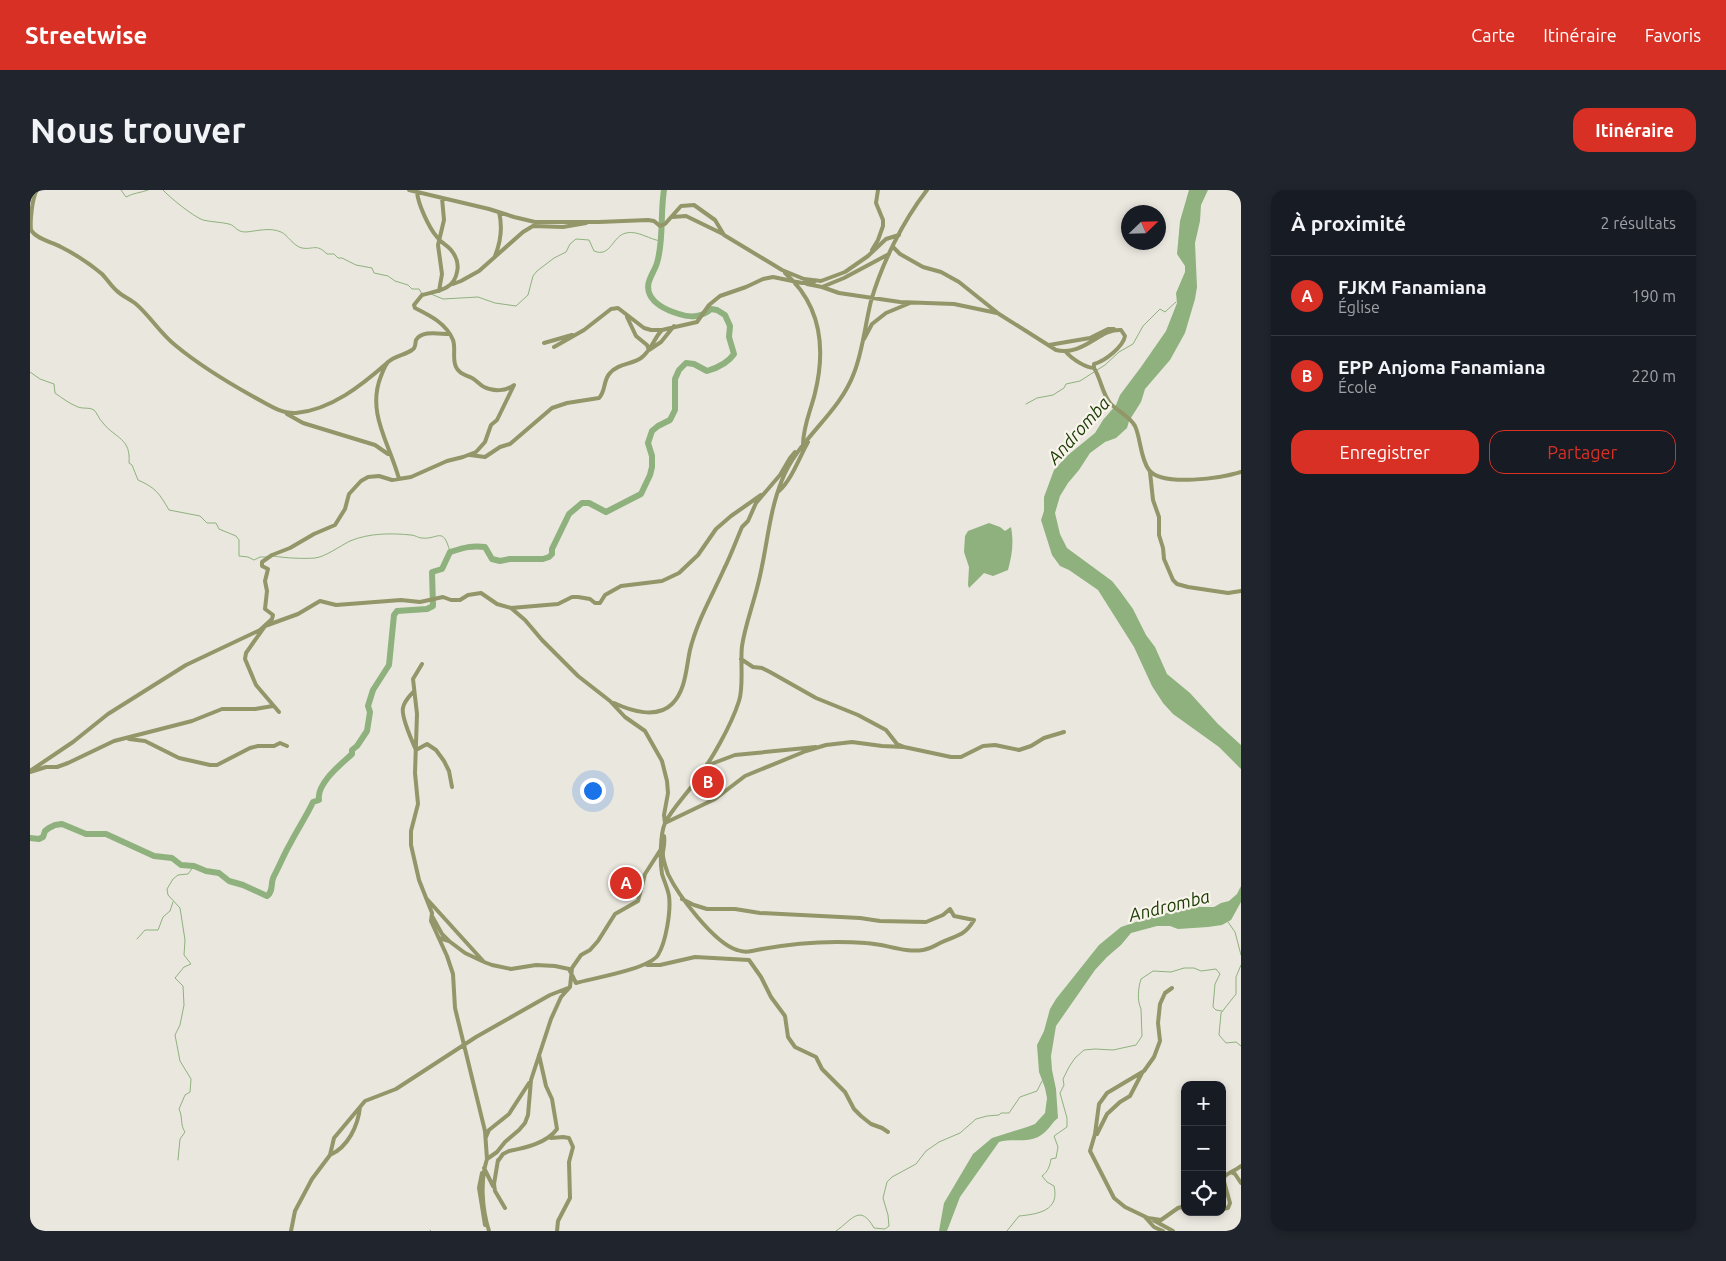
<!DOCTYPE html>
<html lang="fr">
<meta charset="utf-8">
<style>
:root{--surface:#171b24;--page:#20242c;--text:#f1f3f6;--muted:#9ea1a6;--line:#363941;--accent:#d93025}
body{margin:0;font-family:Ubuntu,sans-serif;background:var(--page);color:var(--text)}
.controls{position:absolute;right:15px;bottom:15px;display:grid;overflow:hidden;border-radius:10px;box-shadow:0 2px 8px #0003}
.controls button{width:45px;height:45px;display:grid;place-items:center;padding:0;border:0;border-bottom:1px solid var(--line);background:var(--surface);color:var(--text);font:25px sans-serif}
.compass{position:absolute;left:1091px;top:15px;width:45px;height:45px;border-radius:50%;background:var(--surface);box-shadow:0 2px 8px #0003;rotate:67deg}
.you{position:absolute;left:562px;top:600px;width:18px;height:18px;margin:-12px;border:4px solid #fff;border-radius:50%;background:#1a73e8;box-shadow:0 0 0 8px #1a73e833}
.badge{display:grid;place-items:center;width:32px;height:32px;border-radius:50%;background:var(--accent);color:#fff;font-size:16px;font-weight:700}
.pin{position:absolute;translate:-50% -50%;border:2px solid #fff;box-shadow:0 1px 5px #0006}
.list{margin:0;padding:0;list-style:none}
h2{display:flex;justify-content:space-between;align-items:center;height:65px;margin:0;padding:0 20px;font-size:21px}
h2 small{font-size:16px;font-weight:400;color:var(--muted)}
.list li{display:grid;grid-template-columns:32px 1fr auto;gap:15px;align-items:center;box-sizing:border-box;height:80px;padding:0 20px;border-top:1px solid var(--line)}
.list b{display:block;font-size:19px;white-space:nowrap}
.list p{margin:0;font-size:16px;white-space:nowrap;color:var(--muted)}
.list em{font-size:16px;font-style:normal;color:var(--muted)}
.actions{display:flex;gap:10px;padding:15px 20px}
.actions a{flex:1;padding:11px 0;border:1px solid var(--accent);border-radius:15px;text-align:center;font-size:18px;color:var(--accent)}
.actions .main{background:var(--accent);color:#fff}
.icon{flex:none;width:28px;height:28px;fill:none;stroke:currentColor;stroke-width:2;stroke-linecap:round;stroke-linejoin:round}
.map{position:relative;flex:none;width:1211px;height:1041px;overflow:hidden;border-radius:15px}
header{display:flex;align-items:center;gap:30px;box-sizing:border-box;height:70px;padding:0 25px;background:var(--accent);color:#fff}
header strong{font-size:24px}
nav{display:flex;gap:28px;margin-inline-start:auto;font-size:18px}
.intro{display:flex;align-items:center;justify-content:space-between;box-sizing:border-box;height:120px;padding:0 30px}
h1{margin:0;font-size:35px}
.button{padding:12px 22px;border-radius:15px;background:var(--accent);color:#fff;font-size:18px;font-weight:700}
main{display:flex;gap:30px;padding:0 30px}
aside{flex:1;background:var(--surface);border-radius:15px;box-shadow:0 2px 8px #0003}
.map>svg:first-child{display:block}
.water{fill:#8eb17d}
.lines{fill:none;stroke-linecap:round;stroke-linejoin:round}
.stream{stroke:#8eb17d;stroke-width:1}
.river{stroke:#8eb17d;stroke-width:6}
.street{stroke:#929668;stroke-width:4}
.labels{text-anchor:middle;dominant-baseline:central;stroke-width:4.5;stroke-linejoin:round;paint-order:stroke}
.water-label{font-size:18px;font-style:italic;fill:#1a3b04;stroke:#f8f4ec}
</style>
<header>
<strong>Streetwise</strong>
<nav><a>Carte</a><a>Itinéraire</a><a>Favoris</a></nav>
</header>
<div class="intro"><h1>Nous trouver</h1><a class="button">Itinéraire</a></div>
<main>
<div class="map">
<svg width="1211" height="1041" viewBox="0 0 1211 1041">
<rect width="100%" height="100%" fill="#eae7df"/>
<path class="water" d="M 1159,0 L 1178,0 L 1171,15 L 1170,31 L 1165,53 L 1167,97 L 1165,109 L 1155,143 L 1140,170 L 1115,199 L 1111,212 L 1099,231 L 1097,238 L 1086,248 L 1075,252 L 1060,263 L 1049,280 L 1038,293 L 1030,306 L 1025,323 L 1030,344 L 1037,358 L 1082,391 L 1090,401 L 1103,419 L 1116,445 L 1125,457 L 1137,484 L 1160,503 L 1188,534 L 1211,555 L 1211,579 L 1189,557 L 1143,524 L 1133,513 L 1122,496 L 1104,457 L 1068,400 L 1039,380 L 1030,376 L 1022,365 L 1011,330 L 1014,321 L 1014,307 L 1024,280 L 1038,265 L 1065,243 L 1073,230 L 1086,215 L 1090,205 L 1111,177 L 1136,141 L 1147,113 L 1146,103 L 1155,82 L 1155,76 L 1147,64 L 1150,31 Z
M 959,333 L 970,337 L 975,341 L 981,337 C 984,353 982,365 978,380 L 963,386 L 954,383 L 939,398 L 938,395 L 939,377 L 934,362 L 935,346 L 938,341 Z
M 1211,696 L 1211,712 L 1201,730 L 1192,735 L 1178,737 L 1148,739 L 1140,736 L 1127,736 L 1101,743 L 1091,755 L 1077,767 L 1065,780 L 1026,836 L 1021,866 L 1022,880 L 1026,899 L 1028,928 C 1021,933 1019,941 1008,947 C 996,953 982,948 969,952 L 930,1007 L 917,1041 L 909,1041 L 914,1013 L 943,964 L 962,948 L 997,937 L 1005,934 L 1015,923 L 1017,908 L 1015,898 L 1009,882 L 1007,855 L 1014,841 L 1020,819 L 1026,809 L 1069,755 L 1091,737 L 1126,725 L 1147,721 L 1151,716 L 1156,714 L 1171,717 L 1184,717 L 1191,713 L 1199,711 L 1207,704 Z"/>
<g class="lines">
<path class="stream" d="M 91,0 L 96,7 C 103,3 110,3 118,0
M 133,0 C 139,7 164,27 173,30 C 181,32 191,32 199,34 C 206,36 206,42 216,42 C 227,41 240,37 251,42 C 258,45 263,56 272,58 C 284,60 286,53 297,64 L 304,64 L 308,68 L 312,68 L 326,75 L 342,78 L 344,83 L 358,86 L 365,91 L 378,95 L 382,99 L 389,99 L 392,104
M 401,104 L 413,109 L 448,107 L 465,113 L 486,116 L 498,105 L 503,86 L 507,81 L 524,68 L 536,62 L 540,54 L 546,49 L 559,50 L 564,61 C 581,68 582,46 596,43 C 608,40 620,50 631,51
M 1067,180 L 1075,175 L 1089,162 L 1103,154 L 1113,136 L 1130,119 L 1135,122 L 1146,112
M 0,182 L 10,189 L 24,194 L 25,203 C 32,208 40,214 48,217 C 53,219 59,217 64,220 C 67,223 69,229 73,233 C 86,249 101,248 99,273 L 102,275 L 108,290 C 126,298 129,303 139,320 L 170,326 L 177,333 L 186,333 L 189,339 L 206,346 L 209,350 L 209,366 L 218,367 L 224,370 L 230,367 L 237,367
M 996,214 L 1007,208 L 1023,205 L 1034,198 L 1036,194 L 1050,191 L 1064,182
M 243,366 C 255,368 273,369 285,368 C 295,367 310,356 320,351 C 339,343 361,343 381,345 C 385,345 388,348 392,348 C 408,350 413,335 420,362
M 1198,732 L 1205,742 L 1211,765
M 107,749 L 115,740 L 128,740 L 133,727 L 140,721 L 143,712
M 1211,775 L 1206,787 L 1206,804 L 1191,823 L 1189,845 L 1196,853 L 1206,852 L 1211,856
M 148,970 L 150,949 L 155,942 C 150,935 153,927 149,919 L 155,905 L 160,902 L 161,889 L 150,871 L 145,845 L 150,835 L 154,815 L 153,796 L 145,788 L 154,777 L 161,774 L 154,765 L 155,750 L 150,718 L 138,705 L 137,699 L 143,689 L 148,685 L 158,684 L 164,676
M 400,1040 L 401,1041
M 806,1041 C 822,1030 830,1013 844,1038 L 855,1039 L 859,1036 L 858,1025 L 853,1008 L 857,992 L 862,987 L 886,974 L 896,961 L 909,952 L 930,943 L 946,929 L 957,926 L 969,925 L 971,923 L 979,923 L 990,907 L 1007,901 L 1012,891
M 977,1041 L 989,1026 C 1008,1024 1030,1021 1024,996 L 1017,992 L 1012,986 C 1018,982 1020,975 1021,969 L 1026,968 L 1028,957 L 1024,946 L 1037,937 L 1037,928 L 1030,903 L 1034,895 L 1033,889 L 1039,877 L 1045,868 L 1054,860 L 1065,859 L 1083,860 L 1106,855 L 1112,846 L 1111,819 C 1107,810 1108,799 1111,789 L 1123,781 L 1141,782 L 1154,778 L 1164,778 L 1171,781 L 1186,779 L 1190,784 L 1185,794 L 1183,817 L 1186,820 L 1192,821"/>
<path class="river" d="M 0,648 L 9,649 L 13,647 L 15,641 L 19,638 L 25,635 L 32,634 L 56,644 L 76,644 L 124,666 L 142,668 L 151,675 L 164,676 L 176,681 L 189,683 L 199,691 L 213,695 L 237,706 C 244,701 240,693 244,686 C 250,675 254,664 260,654 C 267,640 276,627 283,612 L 289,610 C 286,594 311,574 322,564 L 322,560 L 327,556 L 337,541 L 340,522 L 338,516 L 343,500 L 359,475 L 364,425 L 367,421 L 397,419 L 403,416 L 402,382 L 412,379 L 420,362 C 433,358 442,355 455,357 L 462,369 L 470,371 L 480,369 L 513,369 L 519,367 L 522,364 L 522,359 L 539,324 L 552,313 L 559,313 L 576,322 L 611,304 L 620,285 L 622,277 L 622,266 L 618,253 L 622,241 L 628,236 L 640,230 L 645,220 L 645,189 L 649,180 L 656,173 L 664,174 L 677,181 C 687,178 698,173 704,164 L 699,147 L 700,136 L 695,125 L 687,120 L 681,119 C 672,127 660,128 649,124 C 639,121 625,115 620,105 C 614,93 624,83 627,73 C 634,49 630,25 634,0"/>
<path class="street" d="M 7,0 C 2,8 0,31 1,40 C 6,49 22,52 31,57 C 45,64 60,74 72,84 C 77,89 81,96 87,101 C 92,106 100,109 106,114 C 120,126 130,143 145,155 C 169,175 197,192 224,207 C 237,214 251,224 266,223 C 301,220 332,195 357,173
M 379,0 L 459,19 L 484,27 L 505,32 L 569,32 L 618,30 L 624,31 L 630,36 L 635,34 L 651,16 L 664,15 L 685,30 L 694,45 L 752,80 L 774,89 L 791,91 L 815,82 L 838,66 L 856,49 L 869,45
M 642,27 L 656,26 L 693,44
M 863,57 L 870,64 L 893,77 L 911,82 L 929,92 L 969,124 L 1026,160 C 1053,167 1070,138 1091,140 L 1095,146 C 1093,157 1075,171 1064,174 L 1064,178
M 842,60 L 848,50 L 853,36 L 853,30 L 846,13 L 848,0
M 465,66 C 471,51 473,38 469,22
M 755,83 C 791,115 796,158 785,203 C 781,220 773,236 773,255
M 423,94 L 431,91 L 449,81 L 493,42 L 503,36 L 533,37 L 556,33
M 777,94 L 792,97 L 809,103 L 870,112 L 924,114 L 967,123
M 792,97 L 814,88 L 859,64
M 409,101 L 412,84 L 408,55 L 414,30 L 412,8
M 597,127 L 606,146 L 617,155 L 619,160 L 631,152 L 644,136
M 834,149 L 842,134 L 856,123 L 880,113
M 514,153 L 542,145
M 1019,155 L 1060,148 L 1078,139 L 1084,139
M 524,157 L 554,140 L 581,119 L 588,118 L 614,138 L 621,140 L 632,140 L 667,132 L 679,115 L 690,106 L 716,97 L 733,89 L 743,87 L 772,93 L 784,92
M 1036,162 C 1042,169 1056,178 1064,178
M 1064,178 C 1071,189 1072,203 1080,213 C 1087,221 1100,226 1105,236 C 1111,249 1110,268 1119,280 C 1132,297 1193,288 1211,282
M 257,224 L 273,233 L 345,255 L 358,264
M 440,265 L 455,267 L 470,257 L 480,254 L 522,218 L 537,213 L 569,208 C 576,201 573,190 580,183 C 589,173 601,175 611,168 C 621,161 624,148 632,140
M 1120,282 L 1123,310 L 1129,327 L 1129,345 L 1133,358 L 1134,369 L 1143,390 L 1147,394 L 1158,397 L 1198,403 L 1211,401
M 369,289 C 360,254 336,223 351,186 C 353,181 355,175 358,172 C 365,166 375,165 382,160 C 386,158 385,154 386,150 C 392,140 409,144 419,144
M 749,301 C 762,289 769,268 778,252
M 481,418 L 528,414 L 542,407 L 548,407 L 560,409 L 565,413 L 570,413 L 575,405 L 591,396 L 632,391 L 649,383 L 668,365 L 686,339 L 701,326 L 731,305
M 711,469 L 723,477 L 732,478 L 740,482 L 786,508 L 828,525 L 856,540 L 867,554 L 874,557 L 921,567 L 931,567 L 953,556 L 965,555 L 989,560 L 1001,556 L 1014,548 L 1034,542
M 392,474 L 383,489 L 387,524 L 385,583 L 388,614 L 381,641 L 381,655 L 389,690 L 402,723 L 401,731 L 417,766 L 423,784 L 425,818 L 455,941 L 457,969
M 384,501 C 380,506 374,511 373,518 C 371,526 382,551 386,560 L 397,554 L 406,560 L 414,571 L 419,581 L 422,597
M 584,513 C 601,521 627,529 642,514 C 656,500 656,478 660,460 C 667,431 682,406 694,379 C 701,365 706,351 712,337 L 718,331 L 726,313 L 750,285 L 760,268 L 765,262
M 249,522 L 226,495 L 215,469 L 216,463 L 235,436 L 268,424 L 290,411 L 306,415 L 371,410 L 390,412 L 413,407 L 421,410 L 430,410 L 438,405 L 451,403 L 467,414 L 481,418 L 495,430 L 512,450 L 548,486 L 580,511 L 595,527 L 615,541 L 632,571 L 637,591 L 638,603 L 634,625 L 635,633 L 685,609 L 715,586 L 776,561 L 796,555 L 822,552 L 852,556 L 874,557
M 99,549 L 115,551 L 149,568 L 180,575 L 187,575 L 220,558 L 228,556 L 244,556 L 250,553 L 257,556
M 677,574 L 681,574 L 705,565 L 786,557
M 0,581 L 43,552 L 78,524 L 156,475 L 230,440 L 242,429 L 243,425 L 235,419 L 237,401 L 235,391 L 238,379 L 232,376 L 232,372 L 242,365 L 260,358 L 284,344 L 305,335 L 315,319 L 319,304 L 331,291 L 338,287 L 349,286 L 362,290 L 381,287 L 417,271 L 433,267 L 446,262 L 455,252 L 461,235 L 467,230 L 484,195 C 476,201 464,202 454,197 C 450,195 446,190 442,188 C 436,185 429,184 426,177 C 422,169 426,158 423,150 C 416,133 399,125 385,118 L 384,115 L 392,105 C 407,101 424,100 427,82 C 429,74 426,66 421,60 C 417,55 411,53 407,47 C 399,38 388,14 387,2
M 0,582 L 16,577 L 27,577 L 38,573 L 84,551 L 162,531 L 192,519 L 225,519 L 243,516
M 634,646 C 635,652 634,656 633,662 C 632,668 636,678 638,684 C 648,705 684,753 707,760 C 712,762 717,762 722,761 C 760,753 797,750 836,753 C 856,754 874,763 893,760 C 901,759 904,756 910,753 C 926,745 934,747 944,730 L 924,726 L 920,719 L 913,725 L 896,732 L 850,731 L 830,728 L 730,723 L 705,719 L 677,719 L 664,715 L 652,709
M 396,708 L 454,772 L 462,775 L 481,779 L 506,775 L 525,776 L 539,779 L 546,793 C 564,788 619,779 628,765 C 636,752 641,721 639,706 C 638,699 634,691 632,684 C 630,672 630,644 635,633 C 642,619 655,606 665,592 C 681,571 701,536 709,511 C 714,496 710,473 712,456 C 715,436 722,418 727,398 C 737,362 738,324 752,290 C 768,249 809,224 824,183 C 833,160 835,135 841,111 C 852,73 873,31 897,0
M 402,726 L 412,744 L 419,751
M 409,748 L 419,751 L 435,763 L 452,771
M 617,775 L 630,775 L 665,767 L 719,770 L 731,787 L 741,807 L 755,826 L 758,847 L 765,857 L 786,867 L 792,879 L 815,902 L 824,919 L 831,926 L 841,934 L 852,938 L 858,942
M 1142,798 L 1135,803 L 1130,814 L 1128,833 L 1130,851 L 1124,867 L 1114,881 L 1077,903 L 1072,910 L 1069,914 L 1065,944 L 1060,961 L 1084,1008 L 1095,1017 L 1118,1028 L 1131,1030 L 1148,1018 L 1155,1016
M 1067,944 L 1077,924 L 1090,912 L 1100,906 L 1112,883
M 456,947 L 459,940 L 479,924 L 499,893
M 521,948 L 533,947 L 539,948 L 543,957 L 539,972 L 540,1008 L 528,1031 L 527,1041
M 300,965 C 318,957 328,936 330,917
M 468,970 L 464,994 L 465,1001 L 475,1018
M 468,971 L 473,964 L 479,961 C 495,958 517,953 527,939 L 522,909 L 516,896 L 509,865
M 454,978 L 463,996
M 1201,982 L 1205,984 L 1211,993
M 452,983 L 449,998 L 455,1035
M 1192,1019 L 1198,1018 L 1200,1013 L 1193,988 C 1198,982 1205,981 1211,976
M 1180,1022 L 1182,1022
M 1115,1027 L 1124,1037 L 1133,1041
M 1123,1030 L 1143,1041
M 261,1041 L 265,1021 L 282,989 L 300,965 L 304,948 L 335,911 L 366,899 L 446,847 L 520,805 L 538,798
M 459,1041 C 452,1019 450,991 457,969 L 467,962 L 475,952 L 489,940 L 495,933 L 498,925 L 501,890 L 521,829 L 531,807 L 540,797 L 542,778 L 551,765 L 560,760 L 568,751 L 585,724 L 608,711 L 615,684 L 631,659"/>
</g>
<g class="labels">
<g class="water-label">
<text transform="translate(1048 240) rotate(-48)">Andromba</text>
<text transform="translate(1139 715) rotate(-14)">Andromba</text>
</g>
</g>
</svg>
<div class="controls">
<button>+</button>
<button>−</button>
<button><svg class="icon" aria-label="locate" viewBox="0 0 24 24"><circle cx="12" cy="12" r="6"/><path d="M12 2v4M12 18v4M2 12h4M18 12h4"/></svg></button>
</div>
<svg class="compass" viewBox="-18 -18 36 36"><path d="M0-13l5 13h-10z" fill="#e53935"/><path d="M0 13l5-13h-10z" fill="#9ea1a6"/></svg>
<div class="you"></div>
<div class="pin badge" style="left:596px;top:693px">A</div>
<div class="pin badge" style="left:678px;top:592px">B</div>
</div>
<aside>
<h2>À proximité<small>2 résultats</small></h2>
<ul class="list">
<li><span class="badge">A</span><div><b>FJKM Fanamiana</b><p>Église</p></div><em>190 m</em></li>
<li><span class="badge">B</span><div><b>EPP Anjoma Fanamiana</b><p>École</p></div><em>220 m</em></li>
</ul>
<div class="actions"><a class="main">Enregistrer</a><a>Partager</a></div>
</aside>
</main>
